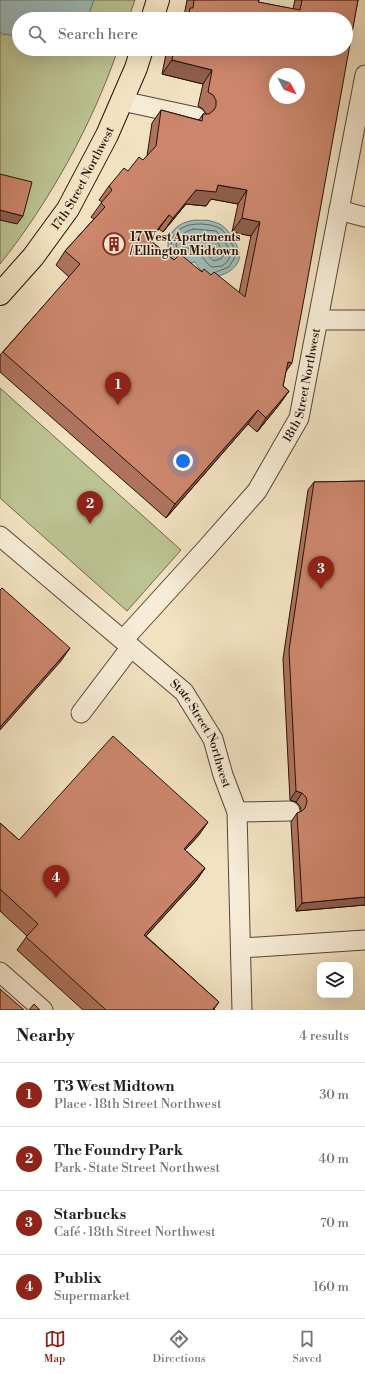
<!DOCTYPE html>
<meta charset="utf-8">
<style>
:root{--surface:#fff;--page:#f6f6f6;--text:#202124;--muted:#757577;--line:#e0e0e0;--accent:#8f2418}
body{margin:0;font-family:"Libre Bodoni",serif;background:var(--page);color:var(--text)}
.controls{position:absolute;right:12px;bottom:12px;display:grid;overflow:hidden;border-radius:8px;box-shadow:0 4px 16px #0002}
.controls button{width:36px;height:36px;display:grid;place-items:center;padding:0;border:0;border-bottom:1px solid var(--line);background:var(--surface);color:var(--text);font:20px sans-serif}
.compass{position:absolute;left:269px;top:68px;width:36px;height:36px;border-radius:50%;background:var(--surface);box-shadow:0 4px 16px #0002;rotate:131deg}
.you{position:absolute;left:183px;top:461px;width:14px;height:14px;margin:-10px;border:3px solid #fff;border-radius:50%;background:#1a73e8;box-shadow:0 0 0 6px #1a73e833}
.badge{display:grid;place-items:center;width:26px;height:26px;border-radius:50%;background:var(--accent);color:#fff;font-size:13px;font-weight:700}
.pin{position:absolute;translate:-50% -33px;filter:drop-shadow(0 1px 2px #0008)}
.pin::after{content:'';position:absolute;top:21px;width:14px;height:12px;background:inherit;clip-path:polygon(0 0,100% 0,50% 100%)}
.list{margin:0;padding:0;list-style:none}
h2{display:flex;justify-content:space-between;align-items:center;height:52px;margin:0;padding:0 16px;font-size:17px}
h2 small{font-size:13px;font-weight:400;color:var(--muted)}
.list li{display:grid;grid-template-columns:26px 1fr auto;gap:12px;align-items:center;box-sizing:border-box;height:64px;padding:0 16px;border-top:1px solid var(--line)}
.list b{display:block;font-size:15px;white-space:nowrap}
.list p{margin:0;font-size:13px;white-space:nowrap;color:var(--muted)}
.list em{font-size:13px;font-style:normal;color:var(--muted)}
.icon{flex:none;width:22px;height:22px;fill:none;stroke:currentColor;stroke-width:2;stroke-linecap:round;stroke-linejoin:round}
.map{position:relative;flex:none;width:365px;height:1010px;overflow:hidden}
.search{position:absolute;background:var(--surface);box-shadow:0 4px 16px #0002;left:12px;right:12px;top:12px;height:44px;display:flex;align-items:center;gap:10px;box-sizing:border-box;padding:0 14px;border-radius:22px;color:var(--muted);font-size:15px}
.sheet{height:308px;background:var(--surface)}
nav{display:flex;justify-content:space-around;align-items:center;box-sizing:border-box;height:56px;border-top:1px solid var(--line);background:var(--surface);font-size:11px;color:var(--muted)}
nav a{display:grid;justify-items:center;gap:2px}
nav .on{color:var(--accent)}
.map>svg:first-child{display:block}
.green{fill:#bcc392;stroke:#706a4e}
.water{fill:#9dbcbb;stroke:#6c7774}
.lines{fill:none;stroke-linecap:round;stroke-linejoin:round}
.shore{stroke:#606662;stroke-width:1}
.minor-casing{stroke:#574438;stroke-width:21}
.major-casing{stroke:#23100a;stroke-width:24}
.minor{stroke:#f7ecd7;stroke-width:19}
.major{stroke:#f2e2c2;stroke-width:22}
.wall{fill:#af735d;stroke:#23100a;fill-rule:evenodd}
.shaded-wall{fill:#8e5e4c;stroke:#23100a}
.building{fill:#cb866c;stroke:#23100a;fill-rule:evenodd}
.labels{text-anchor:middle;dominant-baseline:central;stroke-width:3;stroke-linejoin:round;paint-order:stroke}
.street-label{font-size:12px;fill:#23100a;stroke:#f7ecd7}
.poi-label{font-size:12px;font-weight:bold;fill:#23100a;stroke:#f7ecd7;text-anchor:start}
</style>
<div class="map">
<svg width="365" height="1010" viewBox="0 0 365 1010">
<rect width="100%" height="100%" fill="#f2e2c2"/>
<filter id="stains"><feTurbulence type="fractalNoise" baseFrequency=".005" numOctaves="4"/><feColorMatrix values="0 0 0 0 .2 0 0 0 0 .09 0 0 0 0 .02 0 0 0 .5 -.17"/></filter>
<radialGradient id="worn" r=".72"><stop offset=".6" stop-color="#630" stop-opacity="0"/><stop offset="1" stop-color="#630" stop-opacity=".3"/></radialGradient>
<path class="green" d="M 0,0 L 135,0 L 128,19 L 19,19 L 19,49 L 118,49 C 93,123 49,203 0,264 Z
M 0,388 L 181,550 L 127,611 L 0,498 Z"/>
<path class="water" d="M 0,0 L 94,0 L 87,19 L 19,19 L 19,36 L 2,34 L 0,32 Z
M 206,220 C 221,223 224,225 233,238 C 235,242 238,247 239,252 C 243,267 221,280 208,275 C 202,273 198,267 195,262 C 163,272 157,228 190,221 C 195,219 200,221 206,220 Z"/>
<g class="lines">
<path class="shore" d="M 194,229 L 216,231 L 220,235 L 228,247 L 231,255 L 227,262 L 222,266 L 212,267 C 206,264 204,256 197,254 C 189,251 181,261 176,245 C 178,236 185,231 194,229 Z
M 193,235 L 205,236 L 215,238 L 224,254 L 222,258 L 214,261 C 207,256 204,248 195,247 C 192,247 188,249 185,248 L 182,246 C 183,240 188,237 193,235 Z
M 177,256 C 167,246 171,235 182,228 C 191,222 212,223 221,229 C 224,231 226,235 229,239 C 232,244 235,249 236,255 L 229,267 L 216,272"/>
<g class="minor-casing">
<g id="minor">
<path d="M 122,101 L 196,117"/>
<path d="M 339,210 L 365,217"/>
<path d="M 318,320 L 365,320"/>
<path id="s1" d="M 0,536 L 184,692 L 213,739 L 223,775 L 237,812 L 242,1010"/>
<path id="s2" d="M 123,640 L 204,551 L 257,491 L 299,418 L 365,75"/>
<path d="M 81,713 L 131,647"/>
<path d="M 237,812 L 290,811"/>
<path d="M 241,948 L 365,940"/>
<path d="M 0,972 L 43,1010"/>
</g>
</g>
<g class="major-casing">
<g id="major">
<path d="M 152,19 L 158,0"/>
<path id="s3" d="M 0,294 L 33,257 L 68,209 L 107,135 L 136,68 L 142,49"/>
</g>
</g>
<use href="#minor" class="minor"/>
<use href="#major" class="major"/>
</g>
<path class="wall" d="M 187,0 L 259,0 L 258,2 L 293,9 L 295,0 L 358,0 L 286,371 L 283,386 L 289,391 L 279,405 L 257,432 L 248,424 L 166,518 L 0,372 L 0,355 L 69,277 L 56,265 L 65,251 L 94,219 L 91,217 L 102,202 L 99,200 L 109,186 L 143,160 L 147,156 L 152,123 L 161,110 L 199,120 L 203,114 L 206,114 L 203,109 L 198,106 L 203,84 L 162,74 L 167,49 L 346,49 L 346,19 L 182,19 L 184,16 ZM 211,199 L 238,204 L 232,232 L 251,236 L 239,293 L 211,275 L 174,260 L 150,240 L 159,229 L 163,232 L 186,204 L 206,206 Z
M 365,481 L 365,905 L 296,911 L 291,822 L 297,813 L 301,812 L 301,810 L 300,806 L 296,802 L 290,800 L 283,659 L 308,490 L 314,482 Z
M 0,823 L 19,840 L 199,835 L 185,850 L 205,868 L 196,881 L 146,936 L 219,1002 L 214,1009 L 215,1010 L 83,1010 L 17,950 L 27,936 L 0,911 Z"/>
<path class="shaded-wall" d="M 172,60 L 212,70 L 203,84 L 162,74 Z
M 218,185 L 247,190 L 238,204 L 211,199 L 206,206 L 186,204 L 163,232 L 173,218 L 196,190 Z
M 0,210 L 23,216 L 17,224 L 0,220 Z
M 169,215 L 159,229 L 139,253 L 149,240 Z
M 242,218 L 260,222 L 251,236 L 232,232 Z
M 288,362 L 292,363 L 282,377 Z
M 289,391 L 279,405 L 257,432 L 266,418 Z
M 258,410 L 248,424 L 166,518 L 175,504 Z
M 70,648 L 61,661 L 0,730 L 0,727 Z
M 296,791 L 302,793 L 296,802 L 290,800 Z
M 208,822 L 199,835 L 174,862 L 184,849 Z
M 205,868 L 196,881 L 135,948 L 144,935 Z
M 365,897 L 365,905 L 296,911 L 302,903 Z"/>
<path class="building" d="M 194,0 L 259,0 L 258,2 L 300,10 L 302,0 L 358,0 L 306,288 L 292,363 L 288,362 L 283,386 L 289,391 L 266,418 L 258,410 L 175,504 L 3,352 L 80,264 L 65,251 L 105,207 L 101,203 L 112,190 L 109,186 L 124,168 L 128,171 L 139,157 L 143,160 L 156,146 L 161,110 L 202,121 L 203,114 L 209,114 L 214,110 L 216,106 L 216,100 L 213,95 L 208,92 L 212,70 L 172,60 L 174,49 L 346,49 L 346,19 L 188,19 L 190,8 L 193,8 ZM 275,74 L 299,74 L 299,98 L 275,98 ZM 218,185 L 247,190 L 242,218 L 260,222 L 245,297 L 214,272 L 211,275 L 204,269 L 202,272 L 180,254 L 174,260 L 149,240 L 169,215 L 173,218 L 196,190 L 216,192 Z
M 0,174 L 32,182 L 23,216 L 0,210 Z
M 365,481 L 365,897 L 302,903 L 297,813 L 302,811 L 305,808 L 307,802 L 306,797 L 302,793 L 296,791 L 289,650 L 314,482 Z
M 2,588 L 70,648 L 0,727 L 0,590 Z
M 113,736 L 208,822 L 184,849 L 205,868 L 144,935 L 219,1002 L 213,1009 L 215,1010 L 106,1010 L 26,937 L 38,924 L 0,889 L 0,823 L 19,840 Z
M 0,989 L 24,1010 L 0,1010 Z
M 34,1004 L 40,1010 L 29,1010 Z"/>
<defs>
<g id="building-ring" transform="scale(1.15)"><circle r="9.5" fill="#f7ecd7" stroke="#8f2418" stroke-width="1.5"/><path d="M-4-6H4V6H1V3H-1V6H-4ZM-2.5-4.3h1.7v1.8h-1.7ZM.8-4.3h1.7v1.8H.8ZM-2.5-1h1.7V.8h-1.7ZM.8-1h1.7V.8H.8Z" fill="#8f2418"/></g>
</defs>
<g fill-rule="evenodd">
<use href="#building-ring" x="114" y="244"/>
</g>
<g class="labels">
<g class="street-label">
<text stroke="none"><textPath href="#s3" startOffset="143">17th Street Northwest</textPath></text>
<text stroke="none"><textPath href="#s2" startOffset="317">18th Street Northwest</textPath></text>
<text stroke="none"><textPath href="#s1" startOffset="286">State Street Northwest</textPath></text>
</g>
<g class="poi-label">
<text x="130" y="237">17 West Apartments<tspan x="130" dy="14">/ Ellington Midtown</tspan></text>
</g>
</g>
<rect width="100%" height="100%" filter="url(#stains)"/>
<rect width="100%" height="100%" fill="url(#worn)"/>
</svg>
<div class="controls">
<button><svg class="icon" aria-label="layers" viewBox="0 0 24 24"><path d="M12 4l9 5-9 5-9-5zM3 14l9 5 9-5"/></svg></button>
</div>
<svg class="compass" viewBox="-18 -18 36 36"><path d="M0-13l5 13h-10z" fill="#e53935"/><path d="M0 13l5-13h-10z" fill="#757577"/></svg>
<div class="you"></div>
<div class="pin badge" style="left:118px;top:405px">1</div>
<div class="pin badge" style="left:90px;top:524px">2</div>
<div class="pin badge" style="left:321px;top:589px">3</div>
<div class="pin badge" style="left:56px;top:898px">4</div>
<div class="search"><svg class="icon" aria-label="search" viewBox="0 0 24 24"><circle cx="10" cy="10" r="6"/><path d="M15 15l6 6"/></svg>Search here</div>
</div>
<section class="sheet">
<h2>Nearby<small>4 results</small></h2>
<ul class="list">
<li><span class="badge">1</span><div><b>T3 West Midtown</b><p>Place · 18th Street Northwest</p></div><em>30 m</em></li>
<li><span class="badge">2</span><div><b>The Foundry Park</b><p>Park · State Street Northwest</p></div><em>40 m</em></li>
<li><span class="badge">3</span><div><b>Starbucks</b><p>Café · 18th Street Northwest</p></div><em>70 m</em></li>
<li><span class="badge">4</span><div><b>Publix</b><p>Supermarket</p></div><em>160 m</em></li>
</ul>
</section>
<nav>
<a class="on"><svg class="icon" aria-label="map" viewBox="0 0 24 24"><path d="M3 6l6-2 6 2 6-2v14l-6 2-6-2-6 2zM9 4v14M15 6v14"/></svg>Map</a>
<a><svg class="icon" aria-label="directions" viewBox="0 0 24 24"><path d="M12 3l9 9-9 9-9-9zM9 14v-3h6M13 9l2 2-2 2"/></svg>Directions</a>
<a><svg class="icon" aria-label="saved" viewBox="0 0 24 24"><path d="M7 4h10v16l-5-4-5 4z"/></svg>Saved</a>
</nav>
